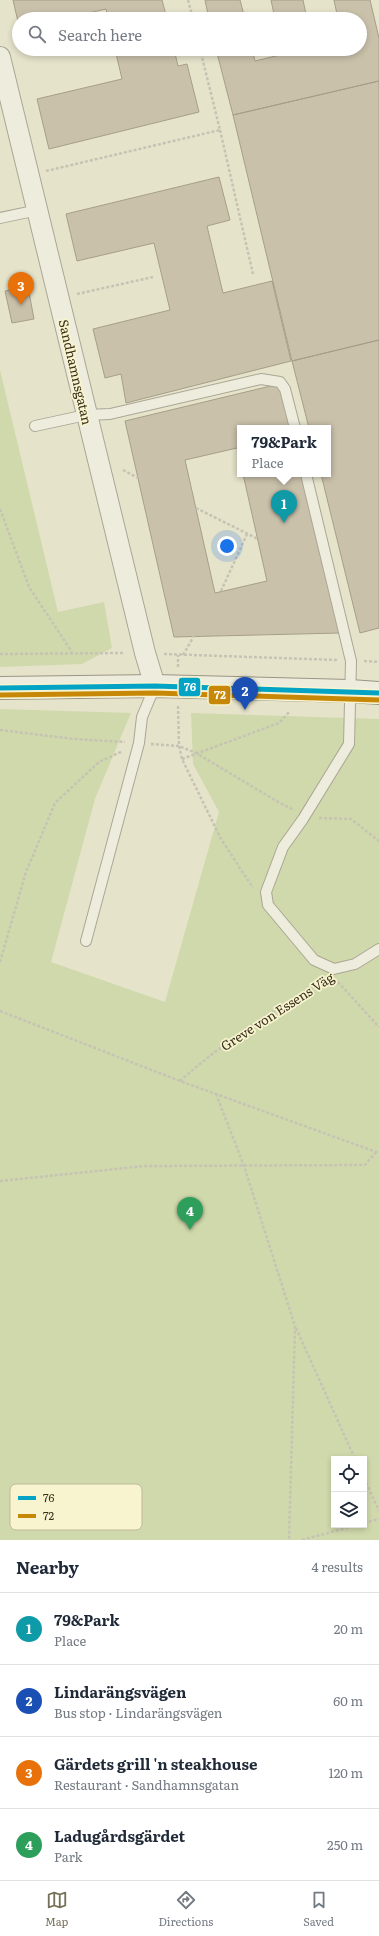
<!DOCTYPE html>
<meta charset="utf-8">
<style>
:root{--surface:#fff;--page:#f6f6f7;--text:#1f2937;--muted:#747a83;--line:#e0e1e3;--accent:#766f59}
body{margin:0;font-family:Literata,serif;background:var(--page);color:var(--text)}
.controls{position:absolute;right:12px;bottom:12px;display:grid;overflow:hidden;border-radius:0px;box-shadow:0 2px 6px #0003}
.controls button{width:36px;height:36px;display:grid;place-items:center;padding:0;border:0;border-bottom:1px solid var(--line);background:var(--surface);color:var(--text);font:20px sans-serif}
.you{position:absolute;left:227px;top:546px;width:14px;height:14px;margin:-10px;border:3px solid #fff;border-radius:50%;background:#1a73e8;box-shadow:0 0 0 6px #1a73e833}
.badge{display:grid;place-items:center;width:26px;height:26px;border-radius:50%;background:var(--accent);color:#fff;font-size:13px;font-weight:700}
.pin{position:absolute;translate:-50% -33px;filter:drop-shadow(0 1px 2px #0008)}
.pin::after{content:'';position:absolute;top:21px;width:14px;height:12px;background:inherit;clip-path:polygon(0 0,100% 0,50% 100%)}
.popup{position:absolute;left:237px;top:425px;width:94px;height:52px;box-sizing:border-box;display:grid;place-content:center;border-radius:0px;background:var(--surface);filter:drop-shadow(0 1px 3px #0005);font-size:13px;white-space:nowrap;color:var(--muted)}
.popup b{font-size:15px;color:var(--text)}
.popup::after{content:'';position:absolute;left:50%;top:100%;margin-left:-8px;border:8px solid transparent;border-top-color:var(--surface)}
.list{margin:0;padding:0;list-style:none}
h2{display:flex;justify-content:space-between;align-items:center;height:52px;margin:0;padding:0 16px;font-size:17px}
h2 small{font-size:13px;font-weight:400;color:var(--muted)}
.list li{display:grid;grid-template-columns:26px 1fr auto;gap:12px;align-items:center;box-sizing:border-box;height:72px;padding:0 16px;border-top:1px solid var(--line)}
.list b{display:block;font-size:15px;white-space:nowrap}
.list p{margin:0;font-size:13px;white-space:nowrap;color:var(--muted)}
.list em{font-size:13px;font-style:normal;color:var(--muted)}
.icon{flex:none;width:22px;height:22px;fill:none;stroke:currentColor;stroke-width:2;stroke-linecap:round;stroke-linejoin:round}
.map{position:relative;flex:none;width:379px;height:1540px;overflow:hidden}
.search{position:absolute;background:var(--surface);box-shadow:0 2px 6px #0003;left:12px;right:12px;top:12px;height:44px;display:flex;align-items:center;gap:10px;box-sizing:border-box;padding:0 14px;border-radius:22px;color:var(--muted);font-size:15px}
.sheet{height:340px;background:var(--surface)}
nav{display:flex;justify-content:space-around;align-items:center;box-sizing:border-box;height:56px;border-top:1px solid var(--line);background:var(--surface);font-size:11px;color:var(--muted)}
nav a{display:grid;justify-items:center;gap:2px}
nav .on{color:var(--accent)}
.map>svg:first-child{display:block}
.green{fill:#d0d9ac;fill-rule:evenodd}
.building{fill:#cac1ab;stroke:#a69e8a}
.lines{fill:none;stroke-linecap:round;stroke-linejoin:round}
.lane-casing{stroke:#aba695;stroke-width:12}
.street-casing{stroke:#aba695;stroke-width:22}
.secondary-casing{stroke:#9a9584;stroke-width:24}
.path{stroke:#c6c3b4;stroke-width:2.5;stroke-dasharray:3 2;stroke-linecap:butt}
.lane{stroke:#edecdd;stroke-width:10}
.street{stroke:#edecdd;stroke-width:20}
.secondary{stroke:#edecdd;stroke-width:22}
.bus-1-casing{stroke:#f8f4d0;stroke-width:8}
.bus-2-casing{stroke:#f8f4d0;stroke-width:8}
.bus-1{stroke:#03a3c5;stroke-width:5}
.bus-2{stroke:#c88807;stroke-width:5}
.labels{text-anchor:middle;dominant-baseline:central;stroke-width:3.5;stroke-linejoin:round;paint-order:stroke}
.street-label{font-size:13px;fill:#3a301c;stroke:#f8f4d0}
.key{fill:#f8f4d0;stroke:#bfb99a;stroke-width:1}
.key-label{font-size:11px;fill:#3a301c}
.line-badge{stroke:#f8f4d0;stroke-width:1.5}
.badge-label{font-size:11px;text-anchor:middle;font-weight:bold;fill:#fff}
</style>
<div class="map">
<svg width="379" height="1540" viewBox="0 0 379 1540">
<rect width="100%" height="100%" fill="#e6e3cb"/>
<path class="green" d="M 0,370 L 58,612 L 104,602 L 112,648 L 82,664 L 0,667 Z
M 0,709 L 131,713 L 95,799 L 51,962 L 165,1002 L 219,812 L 193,764 L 191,713 L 379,719 L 379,1540 L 0,1540 ZM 334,1459 L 364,1459 L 364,1525 L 334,1525 Z"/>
<path class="building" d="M 13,0 L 162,0 L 167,19 L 108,19 L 106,9 L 63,19 L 19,19 L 19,26 Z
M 205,0 L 240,0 L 245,19 L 209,19 Z
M 271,0 L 303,0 L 307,19 L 275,19 Z
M 334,0 L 370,0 L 379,38 L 379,81 L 233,115 L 216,49 L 252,49 L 255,61 L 284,54 L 283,49 L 360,49 L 360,19 L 338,19 Z
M 115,49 L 174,49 L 178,66 L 187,64 L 199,112 L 49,149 L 37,99 L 122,79 Z
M 379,81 L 379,340 L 292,361 L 233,115 Z
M 219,177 L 230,220 L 207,226 L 223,293 L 272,281 L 291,361 L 126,403 L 121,374 L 105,378 L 93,329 L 170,310 L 154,243 L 77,261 L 66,214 Z
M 28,287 L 34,319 L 12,323 L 5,291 Z
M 379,340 L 379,628 L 360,633 L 321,474 L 328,474 L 328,428 L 309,428 L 292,361 Z
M 279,384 L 290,428 L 240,428 L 240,459 L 237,448 L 185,460 L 215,593 L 267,581 L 243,474 L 301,474 L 340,633 L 174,637 L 125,421 Z"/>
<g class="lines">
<g class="lane-casing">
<path id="lane" d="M 0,218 L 38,210
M 35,426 L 86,415 L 110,414 L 261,379 L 280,382 L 285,389 L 295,428
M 306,474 L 351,661 L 349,744 L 303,819 L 283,847 L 266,892 L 268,905 L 314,960 L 334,969 L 355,964 L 379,949
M 86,941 L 139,743 L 142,717 L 155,686"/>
</g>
<g class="street-casing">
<path id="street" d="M 0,57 L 145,653 L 155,686"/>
</g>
<g class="secondary-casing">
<path id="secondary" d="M 0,688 L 155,686 L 350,691 L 379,693"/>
</g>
<path class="path" d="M 188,0 L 193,19
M 220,130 L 253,274
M 46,171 L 220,130 L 200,49
M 77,294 L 153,277
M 123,470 L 138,478
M 196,508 L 258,539
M 0,509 L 29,587 L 72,652
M 221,591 L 247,534
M 0,654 L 125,653
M 164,654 L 337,660
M 183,655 L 194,636
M 364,661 L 379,662
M 178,667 L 178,655
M 178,706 L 179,746 L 182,759 L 221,839 L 253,888
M 0,730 L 74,739 L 125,742
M 151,744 L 179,746 L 196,753 L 280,803 L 294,810
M 182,759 L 279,723 L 290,711
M 319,818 L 351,819 L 379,841
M 0,962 L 26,872 L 55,803 L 99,762 L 123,751
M 338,982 L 379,1027
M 0,1011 L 180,1081 L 379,1153
M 180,1081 C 224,1041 275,1011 325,979
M 216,1094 L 244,1166 L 295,1326 L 289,1540
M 0,1181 L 145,1166 L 365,1165 L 376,1152
M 296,1328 L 355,1459
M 364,1478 L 379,1511
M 364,1523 L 379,1519
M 302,1540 L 357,1525"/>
<use href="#lane" class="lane"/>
<use href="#street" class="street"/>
<use href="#secondary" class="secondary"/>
<g class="bus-1-casing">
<path id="bus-1" d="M 0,688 L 155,686 L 379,693"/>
</g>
<g class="bus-2-casing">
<path id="bus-2" d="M 0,695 L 155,693 L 379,700"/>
</g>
<use href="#bus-1" class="bus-1"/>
<use href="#bus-2" class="bus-2"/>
</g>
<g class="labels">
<g class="street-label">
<text transform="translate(76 372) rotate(77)">Sandhamnsgatan</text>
<text transform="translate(277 1011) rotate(-33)">Greve von Essens Väg</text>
</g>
</g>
<rect x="10" y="1484" width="132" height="46" rx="6" class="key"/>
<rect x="18" y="1496" width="18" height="4" fill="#03a3c5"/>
<rect x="18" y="1514" width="18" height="4" fill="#c88807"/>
<g class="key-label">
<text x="43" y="1502">76</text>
<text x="43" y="1520">72</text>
</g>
<g class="line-badge">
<rect x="178" y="677" width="23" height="20" rx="4" fill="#03a3c5"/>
<rect x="208" y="685" width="23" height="20" rx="4" fill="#c88807"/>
</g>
<g class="badge-label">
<text x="190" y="691">76</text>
<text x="220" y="699">72</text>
</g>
</svg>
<div class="controls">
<button><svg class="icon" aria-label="locate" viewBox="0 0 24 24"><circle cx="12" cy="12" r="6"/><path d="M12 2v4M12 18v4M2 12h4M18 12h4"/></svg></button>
<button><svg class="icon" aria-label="layers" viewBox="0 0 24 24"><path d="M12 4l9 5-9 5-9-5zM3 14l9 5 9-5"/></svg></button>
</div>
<div class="you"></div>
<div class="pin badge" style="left:284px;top:523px;background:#0f9aa8">1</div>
<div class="popup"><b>79&amp;Park</b>Place</div>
<div class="pin badge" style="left:245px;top:710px;background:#1a4fb4">2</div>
<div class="pin badge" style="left:21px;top:305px;background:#e8710a">3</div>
<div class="pin badge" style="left:190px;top:1230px;background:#2e9e5b">4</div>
<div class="search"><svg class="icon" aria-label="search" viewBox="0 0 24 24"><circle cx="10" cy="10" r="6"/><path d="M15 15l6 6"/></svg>Search here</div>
</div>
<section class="sheet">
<h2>Nearby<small>4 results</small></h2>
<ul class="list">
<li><span class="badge" style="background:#0f9aa8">1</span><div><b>79&amp;Park</b><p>Place</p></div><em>20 m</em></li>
<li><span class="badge" style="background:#1a4fb4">2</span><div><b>Lindarängsvägen</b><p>Bus stop · Lindarängsvägen</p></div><em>60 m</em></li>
<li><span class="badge" style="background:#e8710a">3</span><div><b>Gärdets grill 'n steakhouse</b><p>Restaurant · Sandhamnsgatan</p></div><em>120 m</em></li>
<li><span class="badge" style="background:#2e9e5b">4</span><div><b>Ladugårdsgärdet</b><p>Park</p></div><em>250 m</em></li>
</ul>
</section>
<nav>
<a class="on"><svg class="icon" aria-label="map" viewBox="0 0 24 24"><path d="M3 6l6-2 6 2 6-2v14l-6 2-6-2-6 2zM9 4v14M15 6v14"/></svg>Map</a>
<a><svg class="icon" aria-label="directions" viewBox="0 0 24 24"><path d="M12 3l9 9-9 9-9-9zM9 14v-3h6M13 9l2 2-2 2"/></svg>Directions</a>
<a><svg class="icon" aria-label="saved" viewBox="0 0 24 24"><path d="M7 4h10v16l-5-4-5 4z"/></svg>Saved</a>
</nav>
